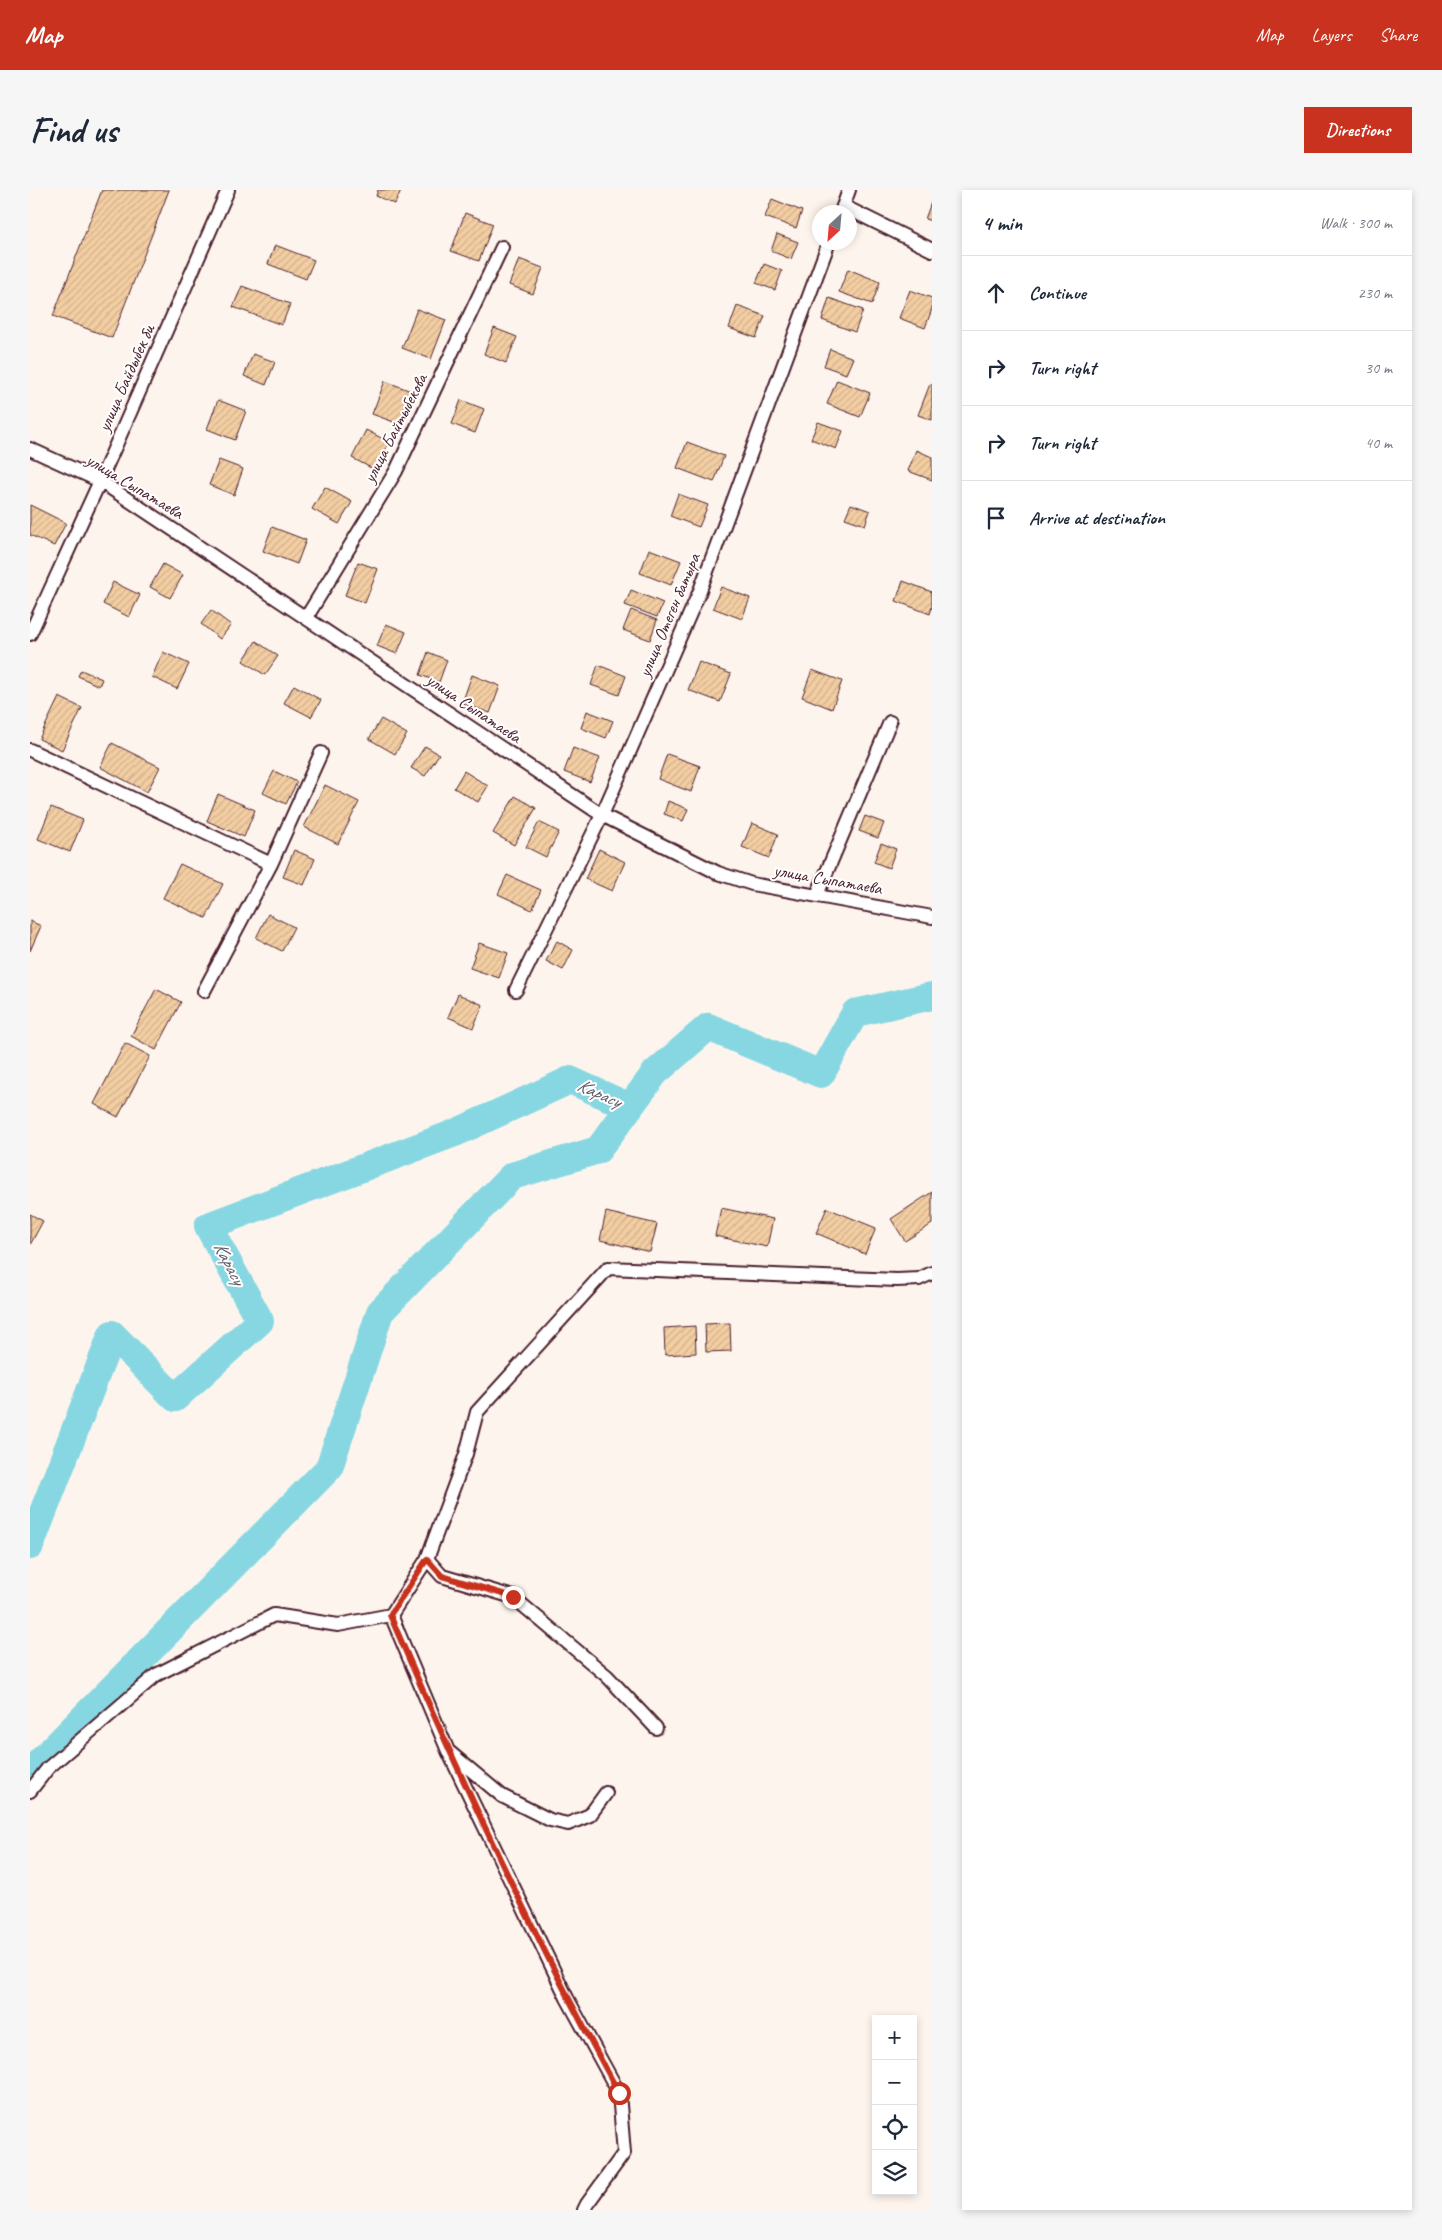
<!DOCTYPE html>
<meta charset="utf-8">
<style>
:root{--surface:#fff;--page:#f6f6f7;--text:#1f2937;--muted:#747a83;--line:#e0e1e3;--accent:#c8321e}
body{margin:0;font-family:Caveat,sans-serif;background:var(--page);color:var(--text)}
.controls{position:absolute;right:15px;bottom:15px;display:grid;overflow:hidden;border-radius:0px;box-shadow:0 2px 8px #0003}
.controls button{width:45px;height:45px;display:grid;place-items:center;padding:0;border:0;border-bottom:1px solid var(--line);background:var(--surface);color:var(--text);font:25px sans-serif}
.compass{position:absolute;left:782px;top:15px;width:45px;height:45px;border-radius:50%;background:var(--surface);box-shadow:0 2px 8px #0003;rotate:206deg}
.stop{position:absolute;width:15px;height:15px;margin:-11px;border:4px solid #c8321e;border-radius:50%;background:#fff}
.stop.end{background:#c8321e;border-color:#fff;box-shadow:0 1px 5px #0008}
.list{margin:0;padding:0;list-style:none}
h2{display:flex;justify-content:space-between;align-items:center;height:65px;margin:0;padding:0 20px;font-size:21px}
h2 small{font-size:16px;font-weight:400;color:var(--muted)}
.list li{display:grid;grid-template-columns:32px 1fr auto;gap:15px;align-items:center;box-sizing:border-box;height:75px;padding:0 20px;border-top:1px solid var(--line)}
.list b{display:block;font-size:19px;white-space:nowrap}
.list em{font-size:16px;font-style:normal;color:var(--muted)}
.icon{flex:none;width:28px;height:28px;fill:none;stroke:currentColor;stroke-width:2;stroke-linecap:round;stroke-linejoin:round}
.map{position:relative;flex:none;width:902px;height:2020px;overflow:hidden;border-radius:0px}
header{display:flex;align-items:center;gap:30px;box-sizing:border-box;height:70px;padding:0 25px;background:var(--accent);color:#fff}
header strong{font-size:24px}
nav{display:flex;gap:28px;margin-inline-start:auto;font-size:18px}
.intro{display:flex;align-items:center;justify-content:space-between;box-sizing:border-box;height:120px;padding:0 30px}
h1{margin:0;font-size:35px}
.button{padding:12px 22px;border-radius:0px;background:var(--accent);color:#fff;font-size:18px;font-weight:700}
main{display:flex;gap:30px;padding:0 30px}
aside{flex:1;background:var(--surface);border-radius:0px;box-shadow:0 2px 8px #0003}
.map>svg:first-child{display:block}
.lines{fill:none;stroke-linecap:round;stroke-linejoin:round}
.river{stroke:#87d7e2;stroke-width:28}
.building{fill:url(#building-hatch);stroke:#4a1f2b}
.minor-casing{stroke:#4a1f2b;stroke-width:16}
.minor{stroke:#fff;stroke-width:12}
.route{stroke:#c8321e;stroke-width:6}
.labels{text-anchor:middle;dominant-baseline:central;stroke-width:4;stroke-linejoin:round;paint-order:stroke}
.street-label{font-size:18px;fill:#4a1f2b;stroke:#fff}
.water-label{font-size:19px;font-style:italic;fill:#5c5662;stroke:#fff}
</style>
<header>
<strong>Map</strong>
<nav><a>Map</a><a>Layers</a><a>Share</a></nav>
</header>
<div class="intro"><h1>Find us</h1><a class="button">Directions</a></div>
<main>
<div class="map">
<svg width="902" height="2020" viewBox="0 0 902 2020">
<defs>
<pattern id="building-hatch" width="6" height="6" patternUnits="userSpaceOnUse" patternTransform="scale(1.25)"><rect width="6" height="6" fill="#f3cea3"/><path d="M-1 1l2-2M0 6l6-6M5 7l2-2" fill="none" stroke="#d2b08c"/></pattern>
</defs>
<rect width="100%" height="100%" fill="#fdf5ed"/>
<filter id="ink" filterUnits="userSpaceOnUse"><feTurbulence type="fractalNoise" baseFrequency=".02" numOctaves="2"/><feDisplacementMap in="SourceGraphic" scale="10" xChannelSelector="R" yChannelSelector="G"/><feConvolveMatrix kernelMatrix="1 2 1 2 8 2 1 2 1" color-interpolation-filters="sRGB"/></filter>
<g filter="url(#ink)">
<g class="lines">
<path class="river" d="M 0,1356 L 82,1144 L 145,1208 L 230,1131 L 178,1036 L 425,943 L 540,890 L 600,917
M 0,1582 L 299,1278 L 350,1122 L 482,986 L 568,960 L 625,883 L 678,837 L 791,884 L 825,823 L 902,806"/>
</g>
<path class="building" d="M 72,0 L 139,0 L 82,148 L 23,126 Z
M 348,0 L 371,0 L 365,14 L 346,6 Z
M 742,9 L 772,21 L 766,38 L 735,27 Z
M 902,10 L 902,31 L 895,29 Z
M 435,23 L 463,34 L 449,71 L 421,61 Z
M 747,44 L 768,52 L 761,69 L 741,61 Z
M 245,55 L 284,70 L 276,89 L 238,74 Z
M 489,69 L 513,78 L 503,104 L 479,95 Z
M 734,74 L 752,81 L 745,100 L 726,93 Z
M 818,79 L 850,92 L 842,114 L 809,102 Z
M 212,96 L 260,114 L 252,135 L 203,117 Z
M 880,100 L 902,108 L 902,119 L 895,138 L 869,128 Z
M 799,108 L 833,120 L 825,142 L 792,130 Z
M 707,116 L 735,126 L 726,148 L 699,138 Z
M 387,119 L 416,130 L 401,169 L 372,158 Z
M 464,138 L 487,147 L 476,173 L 454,164 Z
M 800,159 L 823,168 L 816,184 L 794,176 Z
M 223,164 L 245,172 L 236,195 L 214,186 Z
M 807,190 L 840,203 L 830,227 L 797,214 Z
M 355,191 L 381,201 L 369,234 L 342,224 Z
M 900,194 L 902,195 L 902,230 L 888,225 Z
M 188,210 L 216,221 L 205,250 L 177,239 Z
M 431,210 L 454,219 L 445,243 L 422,234 Z
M 788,232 L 813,241 L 806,259 L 781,249 Z
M 336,240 L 359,252 L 345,280 L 322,268 Z
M 657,252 L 694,266 L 684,292 L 647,278 Z
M 886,260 L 902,267 L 902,290 L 878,281 Z
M 189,270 L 213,279 L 204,305 L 179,295 Z
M 295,297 L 322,312 L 309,334 L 282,319 Z
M 648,304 L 678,315 L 669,337 L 640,326 Z
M 821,314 L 840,321 L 835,335 L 815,328 Z
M 0,315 L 36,333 L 24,356 L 0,345 Z
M 242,337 L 276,350 L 267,374 L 233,361 Z
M 619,359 L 651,371 L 641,395 L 610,383 Z
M 328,372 L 348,379 L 335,413 L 315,405 Z
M 133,374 L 153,385 L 140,408 L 120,397 Z
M 873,391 L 902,402 L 902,417 L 900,424 L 866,411 Z
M 83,392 L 110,405 L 99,427 L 73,414 Z
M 691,397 L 720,408 L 712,429 L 683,418 Z
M 601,400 L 633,413 L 627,427 L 595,415 Z
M 181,420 L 201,435 L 190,449 L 171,434 Z
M 601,420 L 627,430 L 620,450 L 593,440 Z
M 356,434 L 376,442 L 367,464 L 347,456 Z
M 226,451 L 248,466 L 235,485 L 213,471 Z
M 133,462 L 159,474 L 147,499 L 122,487 Z
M 398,462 L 417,470 L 409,492 L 390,485 Z
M 669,472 L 701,484 L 690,512 L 658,500 Z
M 568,475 L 596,486 L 589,505 L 561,495 Z
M 51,480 L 72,489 L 69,496 L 48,486 Z
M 782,480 L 812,491 L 802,519 L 772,507 Z
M 442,485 L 470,496 L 460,523 L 432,513 Z
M 264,495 L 291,510 L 281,527 L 254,513 Z
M 29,507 L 52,518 L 32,560 L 9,549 Z
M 557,521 L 583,531 L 576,548 L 551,538 Z
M 351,529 L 377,544 L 365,564 L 339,549 Z
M 82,553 L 130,577 L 117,602 L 70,577 Z
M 395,556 L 409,564 L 395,586 L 381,578 Z
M 543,558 L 570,568 L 560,592 L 534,582 Z
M 637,564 L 670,576 L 661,602 L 628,589 Z
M 244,581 L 267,592 L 256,614 L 233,603 Z
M 434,581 L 458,596 L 448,612 L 424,598 Z
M 295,595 L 329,612 L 308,654 L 274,637 Z
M 188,604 L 225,620 L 214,647 L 177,631 Z
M 485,606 L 506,618 L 484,655 L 463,643 Z
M 638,611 L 658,619 L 653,631 L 634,624 Z
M 21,617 L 53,630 L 40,662 L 8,649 Z
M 835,626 L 854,633 L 848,648 L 829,641 Z
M 509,632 L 529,642 L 516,667 L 496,657 Z
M 722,633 L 748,644 L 739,668 L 712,657 Z
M 851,653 L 866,659 L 859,678 L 844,672 Z
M 569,659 L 595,672 L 582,701 L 555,689 Z
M 264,660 L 285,669 L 274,695 L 253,687 Z
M 150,674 L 193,694 L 176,728 L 133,708 Z
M 477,685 L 511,700 L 502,720 L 468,704 Z
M 238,724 L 264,737 L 252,761 L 226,748 Z
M 0,731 L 11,736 L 0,761 Z
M 527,751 L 543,760 L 533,780 L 516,771 Z
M 449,753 L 478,763 L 469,788 L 440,778 Z
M 126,799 L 151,812 L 126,860 L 101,846 Z
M 428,804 L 453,815 L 443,838 L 418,827 Z
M 95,853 L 120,866 L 88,927 L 64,914 Z
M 902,1002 L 902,1034 L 875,1051 L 861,1029 Z
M 691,1018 L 743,1029 L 737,1057 L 685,1046 Z
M 797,1018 L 846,1038 L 835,1064 L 786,1043 Z
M 576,1022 L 627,1034 L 620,1062 L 570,1050 Z
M 0,1024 L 13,1031 L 0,1055 Z
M 700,1133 L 701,1161 L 676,1162 L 675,1134 Z
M 665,1136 L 666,1163 L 635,1165 L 634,1138 Z"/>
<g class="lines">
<g class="minor-casing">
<path id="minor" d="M 813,16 L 902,60
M 811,22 L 819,0
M 0,259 L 70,291 L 572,625 L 688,683 L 722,694 L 902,727
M 276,428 L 366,281 L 472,57
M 0,444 L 70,291 L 198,0
M 0,560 L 241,674
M 787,705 L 860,532
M 486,800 L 572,625 L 669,403 L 799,52
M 174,801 L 241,674 L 291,563
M 397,1369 L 412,1386 L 483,1407 L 577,1486 L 626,1538
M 361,1425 L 418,1561 L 472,1606 L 520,1630 L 538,1634 L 560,1625 L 576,1603
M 418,1561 L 537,1808 L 589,1903 L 594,1963 L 557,2014 L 554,2020
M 0,1601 L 18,1578 L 126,1485 L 244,1425 L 308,1435 L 361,1425 L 397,1369 L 436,1264 L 447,1222 L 578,1078 L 867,1090 L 889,1089 L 902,1083"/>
</g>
<use href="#minor" class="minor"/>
</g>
</g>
<g class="lines" filter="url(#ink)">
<path class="route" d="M 483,1407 L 412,1386 L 397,1369 L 360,1425 C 430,1588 504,1748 589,1903"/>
</g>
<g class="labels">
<g class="street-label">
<text transform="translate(96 188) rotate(-66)">улица Байдыбек би</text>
<text transform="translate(365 238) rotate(-63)">улица Байтыбекова</text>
<text transform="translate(105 296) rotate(31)">улица Сыпатаева</text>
<text transform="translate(639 425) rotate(-67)">улица Отеген батыра</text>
<text transform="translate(444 518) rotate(34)">улица Сыпатаева</text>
<text transform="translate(798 689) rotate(10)">улица Сыпатаева</text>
</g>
<g class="water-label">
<text transform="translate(569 903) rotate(24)">Карасу</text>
<text transform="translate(199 1073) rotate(62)">Карасу</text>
</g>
</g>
</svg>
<div class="controls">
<button>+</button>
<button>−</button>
<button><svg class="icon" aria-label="locate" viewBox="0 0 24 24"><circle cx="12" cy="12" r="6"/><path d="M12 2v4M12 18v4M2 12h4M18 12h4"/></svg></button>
<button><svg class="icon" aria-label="layers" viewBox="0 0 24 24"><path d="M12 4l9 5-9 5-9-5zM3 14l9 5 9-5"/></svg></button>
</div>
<svg class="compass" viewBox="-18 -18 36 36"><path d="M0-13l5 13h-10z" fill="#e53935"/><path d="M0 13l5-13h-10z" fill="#747a83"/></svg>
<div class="stop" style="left:589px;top:1903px"></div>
<div class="stop end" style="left:483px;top:1407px"></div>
</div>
<aside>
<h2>4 min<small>Walk · 300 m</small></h2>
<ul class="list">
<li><svg class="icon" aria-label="ahead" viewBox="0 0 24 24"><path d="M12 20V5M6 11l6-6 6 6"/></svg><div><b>Continue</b></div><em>230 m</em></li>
<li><svg class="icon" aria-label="right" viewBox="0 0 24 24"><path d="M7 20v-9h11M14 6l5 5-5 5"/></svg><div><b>Turn right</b></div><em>30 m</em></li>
<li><svg class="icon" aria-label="right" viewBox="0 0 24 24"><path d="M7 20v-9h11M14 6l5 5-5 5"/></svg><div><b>Turn right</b></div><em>40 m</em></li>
<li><svg class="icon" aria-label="arrive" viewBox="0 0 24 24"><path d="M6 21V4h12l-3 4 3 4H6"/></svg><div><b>Arrive at destination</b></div></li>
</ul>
</aside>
</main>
